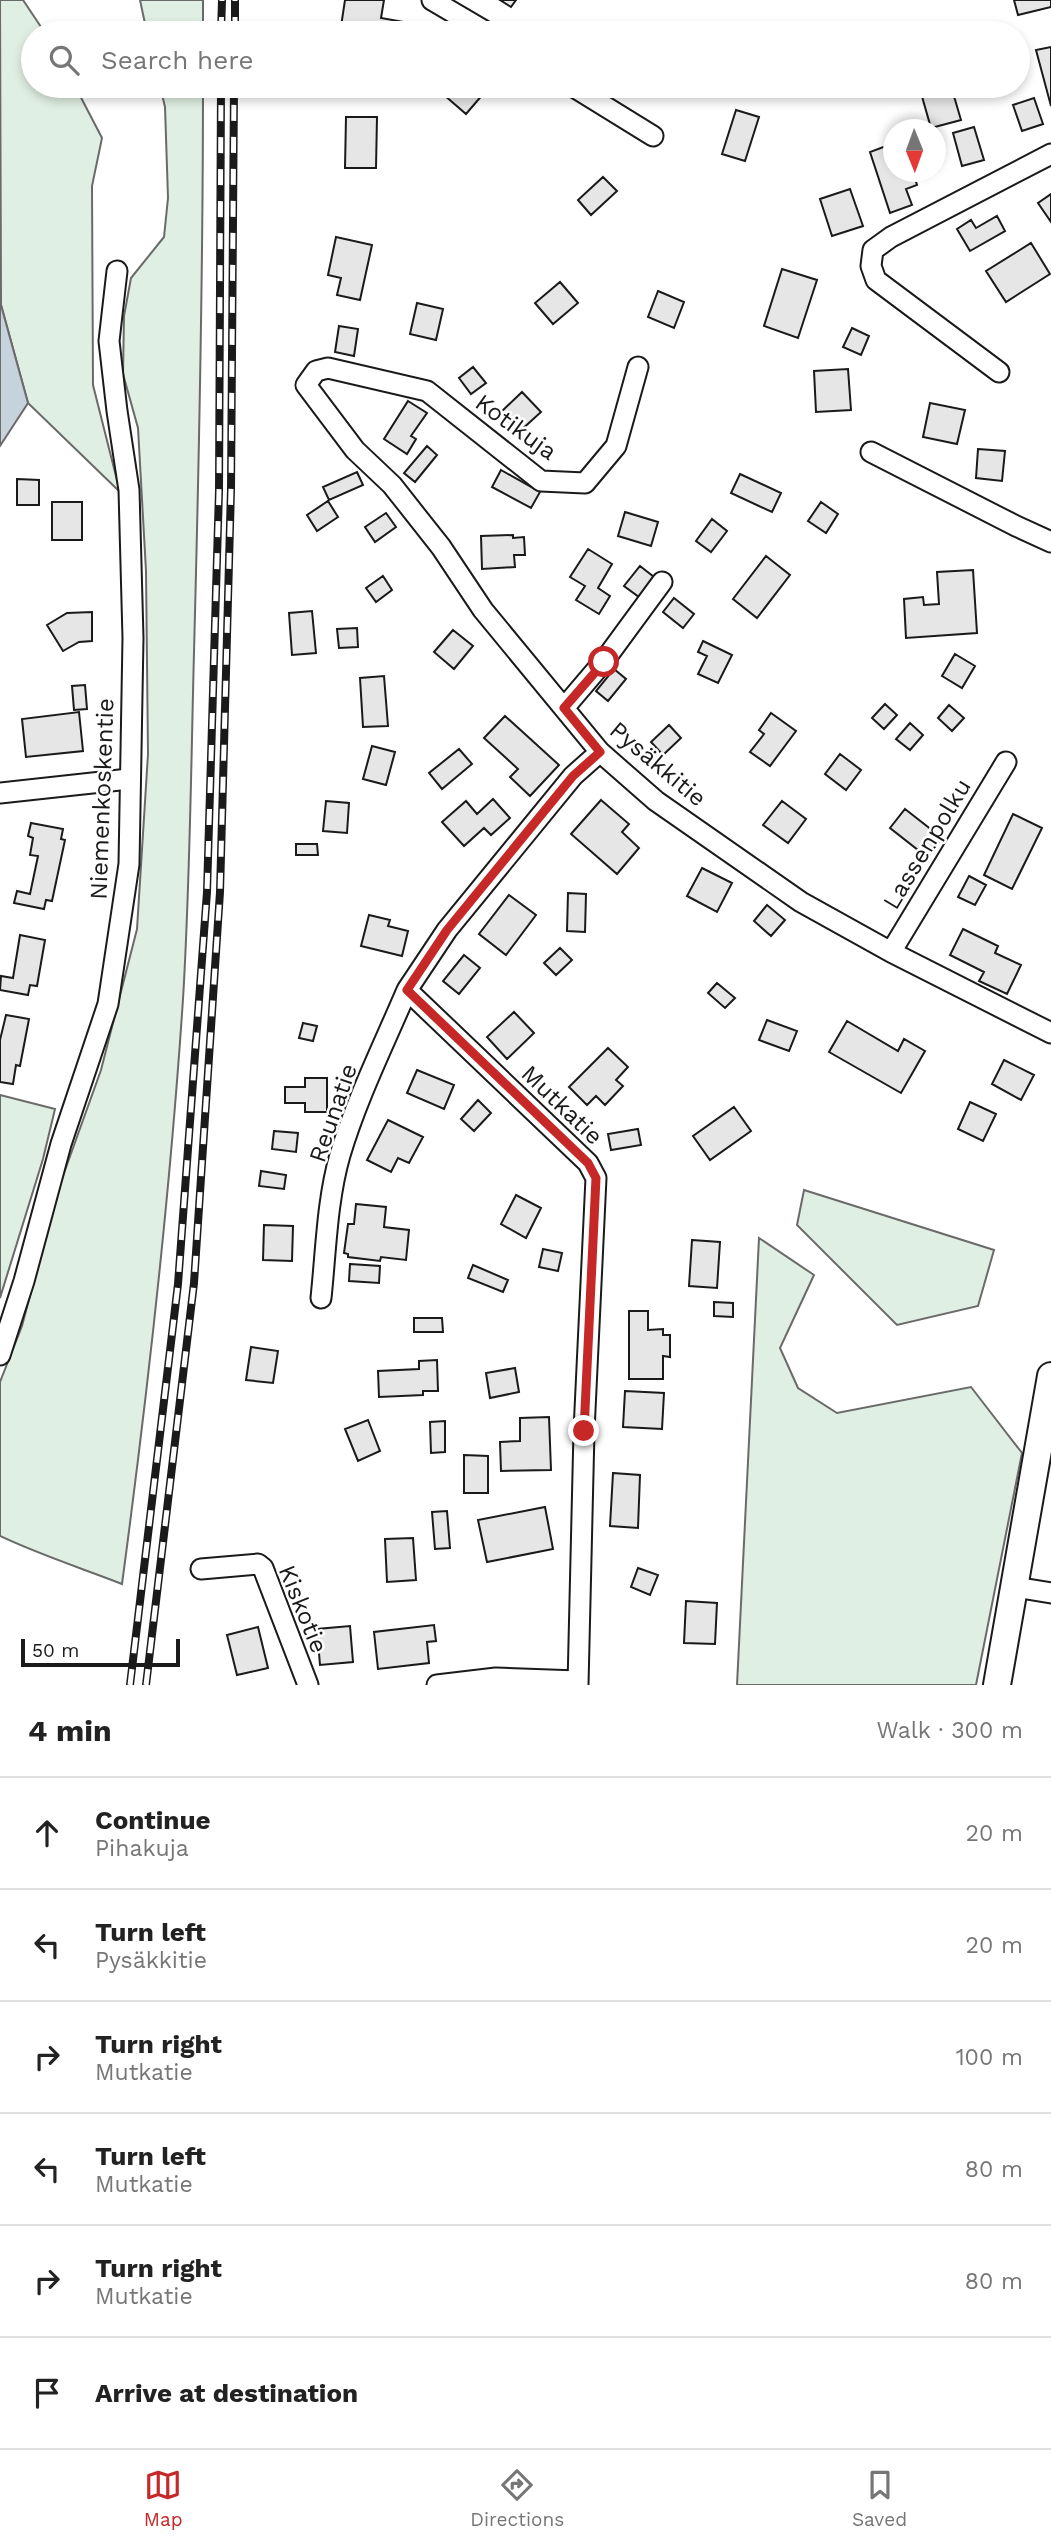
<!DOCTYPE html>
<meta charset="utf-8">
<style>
:root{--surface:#fff;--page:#f6f6f6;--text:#222;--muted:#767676;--line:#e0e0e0;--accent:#c62828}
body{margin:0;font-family:"Work Sans",sans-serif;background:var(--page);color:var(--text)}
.compass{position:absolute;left:883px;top:119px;width:63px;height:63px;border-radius:50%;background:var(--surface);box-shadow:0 4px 10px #0003;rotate:179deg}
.scale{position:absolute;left:21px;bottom:18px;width:159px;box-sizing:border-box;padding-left:7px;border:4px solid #1a1a1a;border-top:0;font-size:19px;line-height:24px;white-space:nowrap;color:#1a1a1a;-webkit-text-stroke:5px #fff;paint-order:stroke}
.stop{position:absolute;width:21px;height:21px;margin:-16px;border:5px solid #c62828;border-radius:50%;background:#fff}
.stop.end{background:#c62828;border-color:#fff;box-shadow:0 2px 7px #0008}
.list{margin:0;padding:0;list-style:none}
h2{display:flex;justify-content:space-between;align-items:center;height:91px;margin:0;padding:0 28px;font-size:30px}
h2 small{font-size:23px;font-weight:400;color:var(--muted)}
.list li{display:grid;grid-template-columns:46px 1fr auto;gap:21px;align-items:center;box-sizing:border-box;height:112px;padding:0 28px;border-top:2px solid var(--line)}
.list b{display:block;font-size:26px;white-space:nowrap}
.list p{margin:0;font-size:23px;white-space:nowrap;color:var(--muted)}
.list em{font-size:23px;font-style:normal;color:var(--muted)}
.icon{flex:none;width:38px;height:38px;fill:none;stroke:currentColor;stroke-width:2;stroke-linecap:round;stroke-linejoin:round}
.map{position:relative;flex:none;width:1051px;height:1685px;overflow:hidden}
.search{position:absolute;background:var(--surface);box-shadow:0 4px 10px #0003;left:21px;right:21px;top:21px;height:77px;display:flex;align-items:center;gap:18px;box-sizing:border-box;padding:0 24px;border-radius:38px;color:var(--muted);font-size:26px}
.sheet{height:763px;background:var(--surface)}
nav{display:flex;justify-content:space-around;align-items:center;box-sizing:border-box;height:98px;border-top:2px solid var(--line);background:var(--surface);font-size:19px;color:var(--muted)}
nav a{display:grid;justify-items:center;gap:4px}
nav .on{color:var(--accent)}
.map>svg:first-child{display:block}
.green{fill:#e0efe3;stroke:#6a6a6a;stroke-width:2}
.water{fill:#c6d2dc;stroke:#6a6a6a;stroke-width:2}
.building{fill:#e6e6e6;stroke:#1a1a1a;stroke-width:2}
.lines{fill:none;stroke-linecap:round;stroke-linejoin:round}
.minor-casing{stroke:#1a1a1a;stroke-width:23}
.secondary-casing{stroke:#1a1a1a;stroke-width:30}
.minor{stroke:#fff;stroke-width:19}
.secondary{stroke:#fff;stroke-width:26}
.rail-casing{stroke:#1a1a1a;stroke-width:8}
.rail{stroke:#fff;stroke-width:5;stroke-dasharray:16;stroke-linecap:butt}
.route{stroke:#c62828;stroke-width:9}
.labels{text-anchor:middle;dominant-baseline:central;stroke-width:5;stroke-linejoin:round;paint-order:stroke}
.street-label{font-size:24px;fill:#1a1a1a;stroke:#fff}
</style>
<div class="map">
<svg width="1051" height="1685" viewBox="0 0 1051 1685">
<rect width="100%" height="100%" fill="#fff"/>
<path class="green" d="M 0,0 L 23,0 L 45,33 L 33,33 L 33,86 L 75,86 L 102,138 L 92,186 L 93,385 L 120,492 L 28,403 L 1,305 Z
M 140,0 L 203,0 L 203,33 L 147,33 Z
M 160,86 L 203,86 C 203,275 199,463 194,652 C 191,767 190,884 183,999 C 170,1195 148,1390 122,1584 C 81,1568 40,1555 0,1536 L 0,1382 L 22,1326 L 59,1187 L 101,1070 L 137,929 L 148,754 L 146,571 L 138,428 L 123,374 L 124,316 L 131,278 L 164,237 L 168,198 L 165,107 Z
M 0,1095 L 55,1109 L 43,1159 L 0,1298 Z
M 804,1190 L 994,1250 L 978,1306 L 897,1325 L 797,1225 Z
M 759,1238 L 814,1275 L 780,1348 L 798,1388 L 837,1413 L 971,1387 L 1022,1453 L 976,1685 L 737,1685 Z"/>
<path class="water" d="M 0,284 L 1,305 L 28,403 L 0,446 Z"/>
<path class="building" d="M 345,0 L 384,0 L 381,18 L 404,22 L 403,33 L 340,33 Z
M 500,0 L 516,0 L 511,7 Z
M 1014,0 L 1051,0 L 1051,7 L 1018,15 Z
M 647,26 L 657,33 L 642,33 Z
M 1051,47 L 1051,106 L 1036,50 Z
M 452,86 L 490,86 L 466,114 L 444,95 Z
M 919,86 L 951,86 L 961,120 L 931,128 Z
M 1034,98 L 1043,124 L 1022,131 L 1013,105 Z
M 736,110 L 759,117 L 745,161 L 722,154 Z
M 346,117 L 377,117 L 376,168 L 345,168 Z
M 974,127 L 984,160 L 962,166 L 953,133 Z
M 894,143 L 894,172 L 913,172 L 917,185 L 906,189 L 912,205 L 890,213 L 870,152 Z
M 603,177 L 617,191 L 591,215 L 578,200 Z
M 850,189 L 863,226 L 832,236 L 820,199 Z
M 1051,194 L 1051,222 L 1038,203 Z
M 997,216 L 1005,231 L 970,251 L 957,229 L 971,220 L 976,228 Z
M 336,237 L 372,245 L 360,300 L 337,295 L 341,278 L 328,275 Z
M 1031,243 L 1050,274 L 1006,302 L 986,271 Z
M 782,269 L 817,280 L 798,338 L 764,326 Z
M 560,282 L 578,303 L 553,324 L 535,303 Z
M 658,291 L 684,302 L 674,328 L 648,317 Z
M 417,303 L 443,309 L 436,340 L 410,334 Z
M 339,326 L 358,329 L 354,356 L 335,352 Z
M 852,328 L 869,336 L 861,355 L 843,347 Z
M 473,367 L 486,383 L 471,394 L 459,378 Z
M 848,369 L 851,410 L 816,412 L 814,371 Z
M 522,392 L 541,412 L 519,432 L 501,412 Z
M 408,401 L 427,413 L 411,436 L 416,439 L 407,454 L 384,439 Z
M 930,403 L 965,410 L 957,444 L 923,437 Z
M 427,446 L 437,455 L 415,482 L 404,473 Z
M 978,449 L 1005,451 L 1002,481 L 976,478 Z
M 501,470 L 540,492 L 531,508 L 492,487 Z
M 357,472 L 363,485 L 329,500 L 323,487 Z
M 740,474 L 781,493 L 772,512 L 731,493 Z
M 17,479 L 39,480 L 39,505 L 17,505 Z
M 328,501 L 338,517 L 317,531 L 307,515 Z
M 52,502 L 82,502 L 82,540 L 52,540 Z
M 821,502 L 838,514 L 826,533 L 808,521 Z
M 625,512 L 658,522 L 651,546 L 618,536 Z
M 386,513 L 396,527 L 375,542 L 365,527 Z
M 712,519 L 727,531 L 711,552 L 696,541 Z
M 513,535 L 513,538 L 524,537 L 525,555 L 514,555 L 515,567 L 482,569 L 481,536 Z
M 588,549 L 612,564 L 598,588 L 610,596 L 599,614 L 576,600 L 585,586 L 570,577 Z
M 766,556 L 790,575 L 757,618 L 733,599 Z
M 640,566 L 654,577 L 639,597 L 624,586 Z
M 973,570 L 977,633 L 906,638 L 904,599 L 923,597 L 924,605 L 939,604 L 937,572 Z
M 383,576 L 392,590 L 376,602 L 366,588 Z
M 674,598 L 694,614 L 683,628 L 663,612 Z
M 312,611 L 316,653 L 292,655 L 289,613 Z
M 92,612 L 92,641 L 79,642 L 63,651 L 47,625 L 67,613 Z
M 357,628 L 358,647 L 339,648 L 337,629 Z
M 453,630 L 473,646 L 454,669 L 434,652 Z
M 703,641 L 732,655 L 718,683 L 698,674 L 707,656 L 698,652 Z
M 955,654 L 975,666 L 962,688 L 942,676 Z
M 614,669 L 626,679 L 608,701 L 596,691 Z
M 384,676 L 388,726 L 363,727 L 360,678 Z
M 85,685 L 87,709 L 74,710 L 72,686 Z
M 885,704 L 897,715 L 884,729 L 872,718 Z
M 949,705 L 964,718 L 952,731 L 938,718 Z
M 79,712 L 83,751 L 26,757 L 22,719 Z
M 771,713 L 796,731 L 770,766 L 750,752 L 764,734 L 759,730 Z
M 505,716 L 559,765 L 530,796 L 510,777 L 518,769 L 484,738 Z
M 910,723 L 923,735 L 910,750 L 896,739 Z
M 669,725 L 681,738 L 663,755 L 651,742 Z
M 372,746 L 395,752 L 386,785 L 363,779 Z
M 459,749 L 472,764 L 442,789 L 429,773 Z
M 840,754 L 861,770 L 846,790 L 825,774 Z
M 493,799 L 510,818 L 491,835 L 484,828 L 464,846 L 442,822 L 466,801 L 477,814 Z
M 601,800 L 629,824 L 622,832 L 639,848 L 617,874 L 571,834 Z
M 326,801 L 349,803 L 347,833 L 323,831 Z
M 782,801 L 806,819 L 788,843 L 763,825 Z
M 905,809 L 942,838 L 927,857 L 890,828 Z
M 1013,814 L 1042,828 L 1012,889 L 984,875 Z
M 31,823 L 63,829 L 61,839 L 65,840 L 52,901 L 46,900 L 44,909 L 14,903 L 17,891 L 30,894 L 38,856 L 30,855 L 33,838 L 28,836 Z
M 296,844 L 317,844 L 318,855 L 296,855 Z
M 702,868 L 732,883 L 717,912 L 687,896 Z
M 969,876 L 986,885 L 975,905 L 958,897 Z
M 568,893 L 586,894 L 585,932 L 567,931 Z
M 509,895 L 536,915 L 506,955 L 479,934 Z
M 767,905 L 785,920 L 771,936 L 754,921 Z
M 369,915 L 390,920 L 388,926 L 408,931 L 402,956 L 361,946 Z
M 963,929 L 998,946 L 995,953 L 1021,965 L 1007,994 L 979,981 L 984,972 L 950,955 Z
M 20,935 L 45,940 L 37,986 L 30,985 L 28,995 L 0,990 L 1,976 L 13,978 Z
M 560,948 L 572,960 L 556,975 L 544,963 Z
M 464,955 L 480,968 L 459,994 L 443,981 Z
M 717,983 L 735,998 L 725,1008 L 708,993 Z
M 514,1012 L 534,1033 L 507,1059 L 487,1037 Z
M 6,1015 L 29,1019 L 20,1066 L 16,1065 L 13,1084 L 0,1082 L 0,1040 Z
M 767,1020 L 797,1031 L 789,1051 L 759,1040 Z
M 847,1021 L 898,1051 L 904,1039 L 925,1051 L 901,1093 L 829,1052 Z
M 303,1023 L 317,1026 L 313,1041 L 299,1038 Z
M 608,1048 L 628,1067 L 616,1080 L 623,1086 L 605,1105 L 596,1096 L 587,1105 L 569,1087 Z
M 1004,1060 L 1034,1075 L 1021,1100 L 992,1084 Z
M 417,1070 L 454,1085 L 444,1109 L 407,1093 Z
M 305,1078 L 327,1078 L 327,1112 L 305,1112 L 305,1103 L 285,1103 L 285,1087 L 305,1087 Z
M 478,1100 L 491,1113 L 474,1131 L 461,1119 Z
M 970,1102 L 996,1114 L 983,1141 L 958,1129 Z
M 734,1107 L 751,1131 L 710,1160 L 693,1136 Z
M 388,1120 L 423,1137 L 409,1163 L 398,1158 L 391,1172 L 367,1160 Z
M 638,1129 L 641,1145 L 611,1150 L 608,1134 Z
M 274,1131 L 298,1133 L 296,1152 L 272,1149 Z
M 261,1171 L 286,1175 L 284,1189 L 259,1186 Z
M 516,1195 L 541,1208 L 526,1238 L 501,1224 Z
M 356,1204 L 386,1207 L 384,1227 L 409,1230 L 406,1260 L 381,1257 L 380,1261 L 348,1257 L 348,1254 L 344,1253 L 348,1224 L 354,1224 Z
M 264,1225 L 293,1226 L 292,1261 L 263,1260 Z
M 692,1240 L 720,1242 L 717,1288 L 689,1286 Z
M 543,1249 L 562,1253 L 558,1271 L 539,1267 Z
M 350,1264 L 380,1266 L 379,1283 L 349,1281 Z
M 473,1265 L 508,1280 L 503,1292 L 468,1278 Z
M 714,1302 L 733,1303 L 733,1317 L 714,1316 Z
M 629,1311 L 648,1311 L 648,1330 L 663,1329 L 663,1335 L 670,1335 L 670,1357 L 663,1356 L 663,1379 L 629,1379 Z
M 414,1318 L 442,1318 L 443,1332 L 414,1332 Z
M 251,1347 L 278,1351 L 273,1383 L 246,1380 Z
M 437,1360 L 438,1391 L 423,1391 L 423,1395 L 379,1397 L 378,1371 L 419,1369 L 419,1361 Z
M 515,1368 L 519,1392 L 490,1398 L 486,1373 Z
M 625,1391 L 664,1393 L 662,1429 L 623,1427 Z
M 549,1417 L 551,1470 L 501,1471 L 500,1442 L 520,1441 L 520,1418 Z
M 368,1420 L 380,1451 L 358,1461 L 345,1429 Z
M 445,1421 L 445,1452 L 431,1453 L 430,1422 Z
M 464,1455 L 488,1456 L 488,1493 L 464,1493 Z
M 613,1473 L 640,1475 L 638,1528 L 610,1526 Z
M 545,1507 L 553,1549 L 487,1562 L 478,1520 Z
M 447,1511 L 450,1548 L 435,1549 L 432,1512 Z
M 413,1538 L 416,1580 L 387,1582 L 385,1539 Z
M 638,1568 L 658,1575 L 650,1595 L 631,1587 Z
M 686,1601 L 717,1603 L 715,1644 L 684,1643 Z
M 434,1625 L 436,1641 L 427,1642 L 429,1663 L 378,1669 L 374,1632 Z
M 350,1626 L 353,1662 L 320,1665 L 317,1629 Z
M 258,1627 L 268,1668 L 237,1675 L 227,1635 Z"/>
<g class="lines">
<g class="minor-casing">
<path id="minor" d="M 432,0 L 488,33
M 572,86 L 653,136
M 638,367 L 616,446 L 585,483 L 541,481 L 427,391 L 328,368 L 316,371 L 306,385 L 355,450 L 392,485 L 441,547 L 483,610 L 600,752 L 656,801 L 801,902 L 891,952 L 1051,1033
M 999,372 L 876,280 L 871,266 L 873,250 L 891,237 L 1051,154
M 871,452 L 1016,526 L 1051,542
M 564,708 L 604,661 L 662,582
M 0,793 L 129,779
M 891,952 L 1006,762
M 321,1298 C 326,1251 327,1200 340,1155 C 357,1098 384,1044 407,990
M 0,1355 L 24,1281 L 61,1144 L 108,1004 L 129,864 L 133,638 L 129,490 L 117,411 L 109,341 L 117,271
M 201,1569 L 258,1564 L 263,1568 L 308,1685
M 1015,1587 L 1051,1593
M 437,1685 L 496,1678 L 578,1681
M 578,1685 L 584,1431 L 596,1178 L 588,1163 L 407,990 L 447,930 L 573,776 L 600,752"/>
</g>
<g class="secondary-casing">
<path id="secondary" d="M 997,1685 L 1051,1376"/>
</g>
<use href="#minor" class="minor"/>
<use href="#secondary" class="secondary"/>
<g class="rail-casing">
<path id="rail" d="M 221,33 L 222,0
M 235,33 L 235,0
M 130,1685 L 178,1284 L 207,892 L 219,491 L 221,86
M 146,1685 L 194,1283 L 220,892 L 231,489 L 234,86"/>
</g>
<use href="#rail" class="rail"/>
</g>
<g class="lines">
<path class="route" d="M 584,1431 L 596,1178 L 588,1163 L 407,990 L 447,930 L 573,776 L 600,752 L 564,708 L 604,662"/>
</g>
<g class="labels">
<g class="street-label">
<text transform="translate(516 427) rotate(36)">Kotikuja</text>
<text transform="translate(658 764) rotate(40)">Pysäkkitie</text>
<text transform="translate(102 799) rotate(-88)">Niemenkoskentie</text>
<text transform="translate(927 844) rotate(-59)">Lassenpolku</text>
<text transform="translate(562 1105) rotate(44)">Mutkatie</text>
<text transform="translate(333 1113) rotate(-71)">Reunatie</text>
<text transform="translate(303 1609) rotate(68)">Kiskotie</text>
</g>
</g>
</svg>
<svg class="compass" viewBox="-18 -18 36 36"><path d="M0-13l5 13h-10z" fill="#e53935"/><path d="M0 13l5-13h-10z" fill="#767676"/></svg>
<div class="scale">50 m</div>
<div class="stop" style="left:604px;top:662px"></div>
<div class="stop end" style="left:584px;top:1431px"></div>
<div class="search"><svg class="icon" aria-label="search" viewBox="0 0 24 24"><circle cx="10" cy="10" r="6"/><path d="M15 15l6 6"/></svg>Search here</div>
</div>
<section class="sheet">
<h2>4 min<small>Walk · 300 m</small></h2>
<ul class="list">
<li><svg class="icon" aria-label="ahead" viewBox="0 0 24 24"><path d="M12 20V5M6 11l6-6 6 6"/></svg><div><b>Continue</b><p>Pihakuja</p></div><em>20 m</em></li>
<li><svg class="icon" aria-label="left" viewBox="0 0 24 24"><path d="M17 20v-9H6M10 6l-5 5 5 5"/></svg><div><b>Turn left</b><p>Pysäkkitie</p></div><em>20 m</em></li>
<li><svg class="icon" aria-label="right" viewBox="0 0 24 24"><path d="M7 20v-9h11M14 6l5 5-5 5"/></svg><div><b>Turn right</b><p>Mutkatie</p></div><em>100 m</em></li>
<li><svg class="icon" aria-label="left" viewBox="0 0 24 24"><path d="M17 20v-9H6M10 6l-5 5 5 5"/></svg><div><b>Turn left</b><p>Mutkatie</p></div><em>80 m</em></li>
<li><svg class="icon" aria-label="right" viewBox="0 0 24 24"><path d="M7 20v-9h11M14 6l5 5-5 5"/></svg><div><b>Turn right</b><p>Mutkatie</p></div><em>80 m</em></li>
<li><svg class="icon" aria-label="arrive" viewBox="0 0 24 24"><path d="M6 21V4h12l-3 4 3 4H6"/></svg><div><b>Arrive at destination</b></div></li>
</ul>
</section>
<nav>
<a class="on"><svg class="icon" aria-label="map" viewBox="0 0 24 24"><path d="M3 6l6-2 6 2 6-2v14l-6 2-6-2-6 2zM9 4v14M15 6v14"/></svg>Map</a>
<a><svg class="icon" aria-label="directions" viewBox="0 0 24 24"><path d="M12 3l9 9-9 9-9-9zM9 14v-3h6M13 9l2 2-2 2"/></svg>Directions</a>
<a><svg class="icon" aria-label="saved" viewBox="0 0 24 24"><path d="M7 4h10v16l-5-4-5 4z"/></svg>Saved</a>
</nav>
